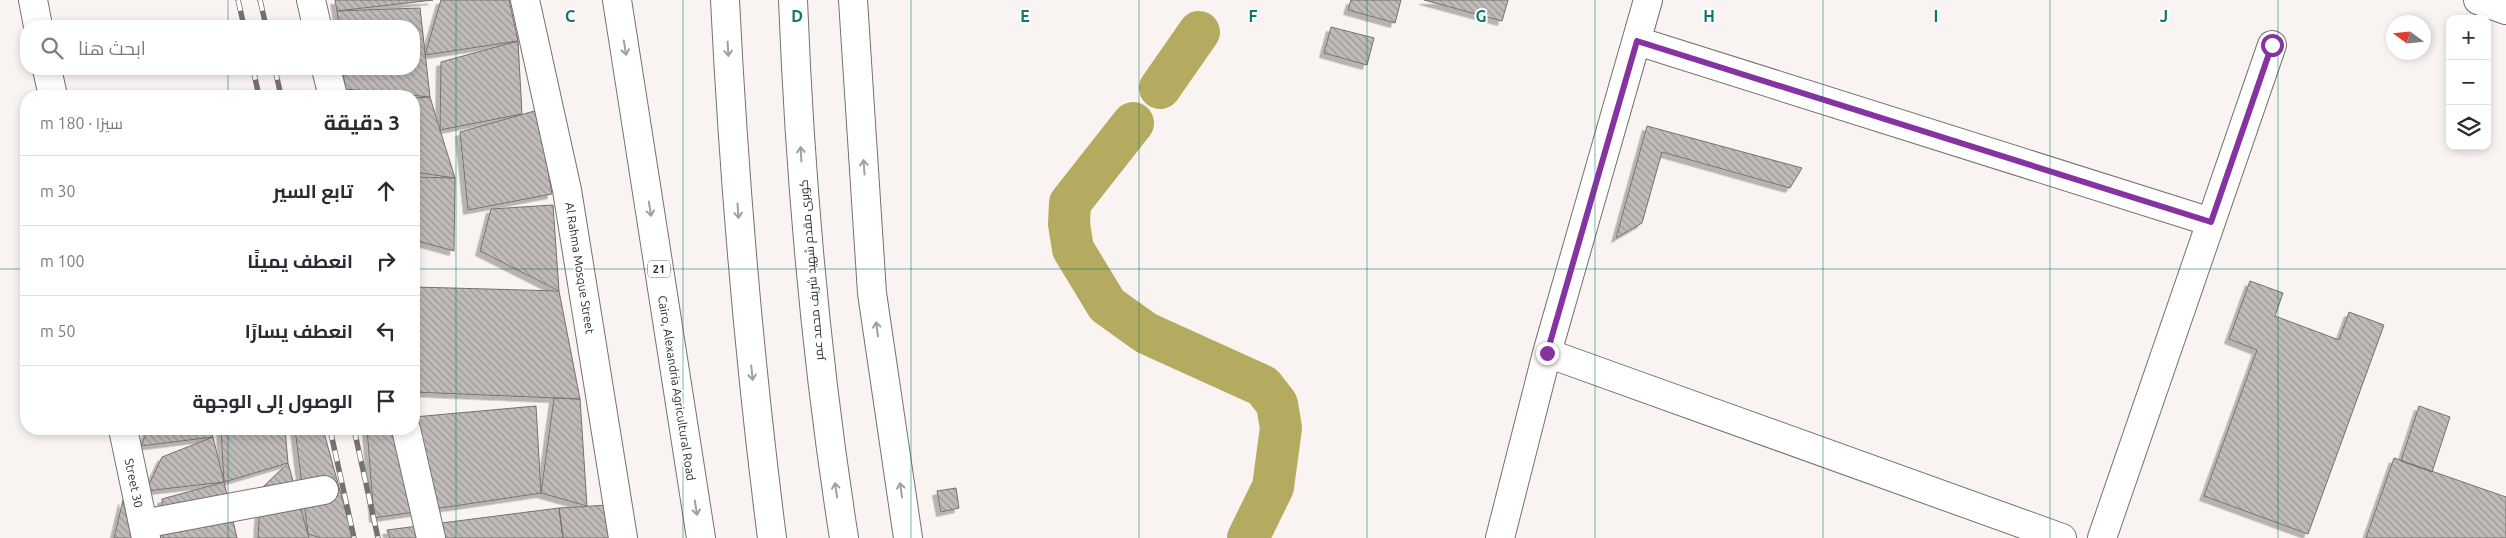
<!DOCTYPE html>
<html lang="ar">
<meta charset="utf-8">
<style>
:root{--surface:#fff;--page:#f7f7f7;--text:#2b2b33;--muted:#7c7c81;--line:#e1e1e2}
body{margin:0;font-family:Ubuntu,Cairo,sans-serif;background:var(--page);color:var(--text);direction:rtl}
.controls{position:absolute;right:15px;top:15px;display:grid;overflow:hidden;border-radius:10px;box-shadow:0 2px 8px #0003}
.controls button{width:45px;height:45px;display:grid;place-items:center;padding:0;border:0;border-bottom:1px solid var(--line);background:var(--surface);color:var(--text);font:25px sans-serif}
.compass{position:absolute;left:2386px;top:15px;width:45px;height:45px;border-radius:50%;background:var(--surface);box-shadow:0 2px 8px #0003;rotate:285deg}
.stop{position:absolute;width:15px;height:15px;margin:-11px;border:4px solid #8633a2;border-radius:50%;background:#fff}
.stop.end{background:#8633a2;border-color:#fff;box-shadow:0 1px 5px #0008}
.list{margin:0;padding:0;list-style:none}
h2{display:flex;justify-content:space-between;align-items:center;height:65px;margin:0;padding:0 20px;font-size:21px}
h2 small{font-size:16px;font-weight:400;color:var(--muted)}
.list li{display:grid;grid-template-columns:32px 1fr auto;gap:15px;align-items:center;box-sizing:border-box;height:70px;padding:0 20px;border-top:1px solid var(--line)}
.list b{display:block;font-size:19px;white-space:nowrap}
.list em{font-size:16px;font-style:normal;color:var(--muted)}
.icon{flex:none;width:28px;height:28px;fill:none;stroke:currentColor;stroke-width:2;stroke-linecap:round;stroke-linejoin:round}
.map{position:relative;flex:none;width:2506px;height:538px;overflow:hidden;direction:ltr}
.search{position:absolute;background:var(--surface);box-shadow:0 2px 8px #0003;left:20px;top:20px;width:400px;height:55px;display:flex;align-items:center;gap:12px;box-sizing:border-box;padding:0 18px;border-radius:20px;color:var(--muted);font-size:19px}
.panel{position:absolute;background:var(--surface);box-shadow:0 2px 8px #0003;left:20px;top:90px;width:400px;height:345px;border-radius:20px;direction:rtl}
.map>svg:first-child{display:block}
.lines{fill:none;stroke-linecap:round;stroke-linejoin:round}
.canal{stroke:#b5ab60;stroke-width:42}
.building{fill:url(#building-back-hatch);stroke:#77716f;filter:url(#shadow)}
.minor-casing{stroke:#76716e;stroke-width:30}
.highway-casing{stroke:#76716e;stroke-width:30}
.minor{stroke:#fff;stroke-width:28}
.highway{stroke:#fff;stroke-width:28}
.rail-casing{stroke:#74716f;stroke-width:5.5}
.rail{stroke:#fff;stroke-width:4;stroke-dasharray:11;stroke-linecap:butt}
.oneway{stroke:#a0a09f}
.route{stroke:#8633a2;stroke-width:6}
.grid{fill:none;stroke:#0f766e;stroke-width:1;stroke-opacity:0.55}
.labels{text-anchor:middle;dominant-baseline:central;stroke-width:4;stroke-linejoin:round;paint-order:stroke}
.shield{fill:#fff;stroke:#6c6b6a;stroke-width:1}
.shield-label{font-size:11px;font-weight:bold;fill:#2d2b2a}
.street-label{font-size:12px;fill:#2d2b2a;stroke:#fff}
.grid-label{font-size:16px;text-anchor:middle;font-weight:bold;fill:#0f766e;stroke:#fff;stroke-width:4;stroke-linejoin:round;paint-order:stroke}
</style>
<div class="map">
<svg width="2506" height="538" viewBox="0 0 2506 538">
<defs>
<pattern id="building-back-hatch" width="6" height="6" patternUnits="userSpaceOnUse" patternTransform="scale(1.25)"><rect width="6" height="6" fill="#c0bab8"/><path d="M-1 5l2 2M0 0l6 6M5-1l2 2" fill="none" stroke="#9c9796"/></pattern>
<filter id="shadow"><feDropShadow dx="-4.5" dy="4.5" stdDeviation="0" flood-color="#0004"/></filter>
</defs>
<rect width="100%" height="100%" fill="#f9f4f1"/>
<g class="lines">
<path class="canal" d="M 1160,88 L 1199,32
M 1133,123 L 1070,203 L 1069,224 L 1073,249 L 1107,305 L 1146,333 L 1263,386 L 1277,404 L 1281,428 L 1273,487 L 1248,538"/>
</g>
<path class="building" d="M 335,0 L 433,0 L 337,11 Z
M 441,0 L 509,0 L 518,41 L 425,55 Z
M 1351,0 L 1401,0 L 1395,23 L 1348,10 Z
M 1424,0 L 1508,0 L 1502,21 Z
M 420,8 L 430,97 L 345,89 L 343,69 L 414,69 L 414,26 L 339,26 L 337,11 Z
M 1331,27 L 1374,38 L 1367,65 L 1324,53 Z
M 518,41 L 522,114 L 440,130 L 441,62 Z
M 430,97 L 440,130 L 455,178 L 414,172 L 414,98 Z
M 538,110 L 552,194 L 468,210 L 460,132 Z
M 1647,126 L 1802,168 L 1790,188 L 1662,152 L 1642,223 L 1616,238 Z
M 414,177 L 455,178 L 454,251 L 414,240 Z
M 553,205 L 559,291 L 480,251 L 491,209 Z
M 2250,281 L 2283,293 L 2275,316 L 2339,340 L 2349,312 L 2384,325 L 2308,534 L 2204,496 L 2257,350 L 2229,339 Z
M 414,287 L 559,291 L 580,399 L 414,392 Z
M 554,398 L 580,399 L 587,506 L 541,493 Z
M 536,406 L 541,493 L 374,518 L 367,429 L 414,429 L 414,417 Z
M 2419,406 L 2450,417 L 2432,472 L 2401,461 Z
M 148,429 L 210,429 L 213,437 L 141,446 Z
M 221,429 L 285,429 L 288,463 L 224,482 Z
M 295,429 L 323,429 L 353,538 L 321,538 L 308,534 Z
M 213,437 L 224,482 L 146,491 L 162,457 Z
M 2394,458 L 2506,497 L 2506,538 L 2366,538 Z
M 288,463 L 309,538 L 258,538 L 261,489 Z
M 224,482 L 237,538 L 163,538 L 162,499 Z
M 956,488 L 959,508 L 941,512 L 937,491 Z
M 123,500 L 132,538 L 114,538 Z
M 608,505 L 617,538 L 563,538 L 559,508 Z
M 559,508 L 563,538 L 390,538 L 387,530 Z"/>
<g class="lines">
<g class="minor-casing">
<path id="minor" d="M 33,0 L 38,26
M 311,0 L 317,26
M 525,0 L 567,190 L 623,538
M 2478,0 L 2506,10
M 1637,41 L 2211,222
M 47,69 L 53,96
M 326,69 L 333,96
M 1547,353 L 2062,538
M 123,429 L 146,538
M 406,429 L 431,538
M 143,524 L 324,490
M 1500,538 L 1547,353 L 1648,0
M 2102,538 L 2272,45"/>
</g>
<g class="highway-casing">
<path id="highway" d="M 617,0 L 701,538
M 725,0 C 734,180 749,359 772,538
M 793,0 C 800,180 816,360 844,538
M 853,0 L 872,293 L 908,538"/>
</g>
<use href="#minor" class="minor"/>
<use href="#highway" class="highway"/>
<g class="rail-casing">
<path id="rail" d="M 238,0 L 244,26
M 260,0 L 266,26
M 253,69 L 259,96
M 275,69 L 281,96
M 330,429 L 354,538
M 354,429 L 378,538"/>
</g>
<use href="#rail" class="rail"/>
</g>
<defs><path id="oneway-shaft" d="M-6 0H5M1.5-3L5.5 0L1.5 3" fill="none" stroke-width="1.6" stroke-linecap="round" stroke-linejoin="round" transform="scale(1.25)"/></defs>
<g class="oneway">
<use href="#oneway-shaft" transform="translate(625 48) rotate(81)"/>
<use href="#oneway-shaft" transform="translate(728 49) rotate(87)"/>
<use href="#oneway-shaft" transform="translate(801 154) rotate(-93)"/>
<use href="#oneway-shaft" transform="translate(864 167) rotate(-94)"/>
<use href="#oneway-shaft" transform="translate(650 209) rotate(81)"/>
<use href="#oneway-shaft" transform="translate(738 211) rotate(86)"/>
<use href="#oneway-shaft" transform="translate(877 329) rotate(-98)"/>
<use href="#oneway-shaft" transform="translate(752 373) rotate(84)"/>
<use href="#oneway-shaft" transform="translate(836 490) rotate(-99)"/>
<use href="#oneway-shaft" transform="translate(901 490) rotate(-98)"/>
<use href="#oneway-shaft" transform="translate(696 508) rotate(81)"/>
</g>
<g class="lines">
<path class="route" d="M 1547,353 L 1637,41 L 2211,222 L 2272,45"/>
</g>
<path class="grid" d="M 228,0 L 228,26M 456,0 L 456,538M 683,0 L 683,538M 911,0 L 911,538M 1139,0 L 1139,538M 1367,0 L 1367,538M 1595,0 L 1595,538M 1823,0 L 1823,538M 2050,0 L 2050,538M 2278,0 L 2278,538M 228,69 L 228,96M 0,269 L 26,269M 414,269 L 2506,269M 228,429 L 228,538"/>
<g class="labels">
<rect class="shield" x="648" y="260.5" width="22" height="17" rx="4"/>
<g class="shield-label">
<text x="659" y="269">21</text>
</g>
<g class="street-label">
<text transform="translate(580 268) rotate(81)">Al Rahma Mosque Street</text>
<text transform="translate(811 270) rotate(-95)">كوبرى مقدم شهيد شريف محمد عمر</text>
<text transform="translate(677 388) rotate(81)">Cairo, Alexandria Agricultural Road</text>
<text transform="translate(134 483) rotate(78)">Street 30</text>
</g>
</g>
<g class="grid-label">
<text x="570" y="22">C</text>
<text x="797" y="22">D</text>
<text x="1025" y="22">E</text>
<text x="1253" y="22">F</text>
<text x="1481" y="22">G</text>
<text x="1709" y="22">H</text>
<text x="1936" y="22">I</text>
<text x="2164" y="22">J</text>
</g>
</svg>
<div class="controls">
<button>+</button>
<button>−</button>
<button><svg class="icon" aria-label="layers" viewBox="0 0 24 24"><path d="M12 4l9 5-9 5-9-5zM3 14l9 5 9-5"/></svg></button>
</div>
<svg class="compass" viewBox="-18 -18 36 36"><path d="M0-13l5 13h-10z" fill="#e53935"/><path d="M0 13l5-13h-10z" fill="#7c7c81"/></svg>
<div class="stop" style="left:2272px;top:45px"></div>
<div class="stop end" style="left:1547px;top:353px"></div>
<div class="search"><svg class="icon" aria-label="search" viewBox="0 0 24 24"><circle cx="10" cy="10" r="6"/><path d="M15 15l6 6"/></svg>ابحث هنا</div>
<section class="panel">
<h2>3 دقيقة<small>سيرًا · 180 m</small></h2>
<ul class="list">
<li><svg class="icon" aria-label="ahead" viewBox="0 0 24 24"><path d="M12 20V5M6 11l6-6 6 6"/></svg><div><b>تابع السير</b></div><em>30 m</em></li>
<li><svg class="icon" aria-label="right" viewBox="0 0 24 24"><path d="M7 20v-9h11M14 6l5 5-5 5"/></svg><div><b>انعطف يمينًا</b></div><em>100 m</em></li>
<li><svg class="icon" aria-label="left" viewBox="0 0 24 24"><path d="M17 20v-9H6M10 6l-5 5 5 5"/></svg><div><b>انعطف يسارًا</b></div><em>50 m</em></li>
<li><svg class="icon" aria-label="arrive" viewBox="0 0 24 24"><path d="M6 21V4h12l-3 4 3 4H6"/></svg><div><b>الوصول إلى الوجهة</b></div></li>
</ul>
</section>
</div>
